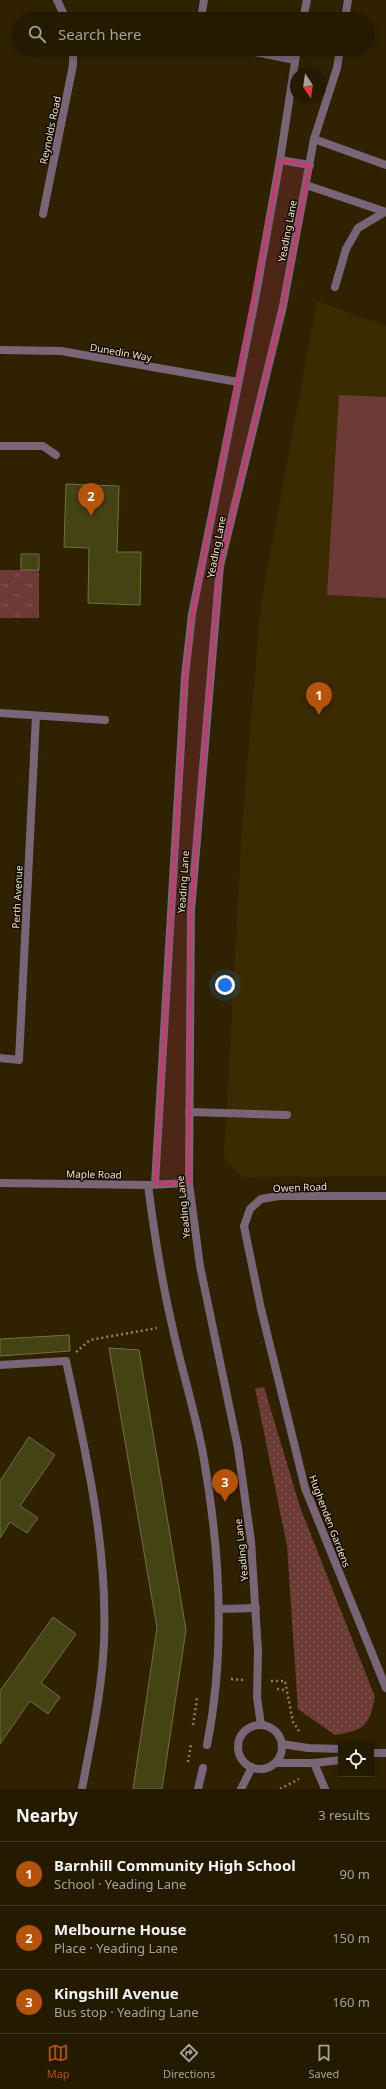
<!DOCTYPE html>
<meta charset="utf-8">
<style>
:root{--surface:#241a00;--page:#2c230a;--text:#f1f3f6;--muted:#a3a199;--line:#413822;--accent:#b45309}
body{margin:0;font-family:"Noto Sans",sans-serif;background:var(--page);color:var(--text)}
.controls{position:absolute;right:12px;bottom:12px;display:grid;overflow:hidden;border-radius:0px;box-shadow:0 2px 6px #0003}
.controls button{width:36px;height:36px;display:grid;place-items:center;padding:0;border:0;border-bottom:1px solid var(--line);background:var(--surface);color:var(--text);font:20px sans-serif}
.compass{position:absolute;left:290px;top:68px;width:36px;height:36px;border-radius:50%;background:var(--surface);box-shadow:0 2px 6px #0003;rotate:167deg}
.you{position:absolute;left:225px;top:985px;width:14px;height:14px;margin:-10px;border:3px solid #fff;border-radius:50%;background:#1a73e8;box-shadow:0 0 0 6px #1a73e833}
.badge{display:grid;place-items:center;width:26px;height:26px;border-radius:50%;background:var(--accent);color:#fff;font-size:13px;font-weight:700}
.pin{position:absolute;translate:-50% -33px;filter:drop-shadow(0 1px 2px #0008)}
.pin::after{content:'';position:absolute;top:21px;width:14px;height:12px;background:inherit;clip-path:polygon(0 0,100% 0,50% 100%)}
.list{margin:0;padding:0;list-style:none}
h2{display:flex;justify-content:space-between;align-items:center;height:52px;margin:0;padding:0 16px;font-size:17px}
h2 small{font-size:13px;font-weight:400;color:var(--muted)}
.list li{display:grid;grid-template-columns:26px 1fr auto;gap:12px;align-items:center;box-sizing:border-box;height:64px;padding:0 16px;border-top:1px solid var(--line)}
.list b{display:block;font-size:15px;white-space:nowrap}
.list p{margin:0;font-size:13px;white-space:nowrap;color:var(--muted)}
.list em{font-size:13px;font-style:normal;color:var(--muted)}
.icon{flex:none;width:22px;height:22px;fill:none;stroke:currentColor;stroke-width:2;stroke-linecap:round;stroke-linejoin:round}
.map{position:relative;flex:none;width:386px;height:1789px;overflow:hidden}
.search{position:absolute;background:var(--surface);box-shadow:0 2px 6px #0003;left:12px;right:12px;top:12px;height:44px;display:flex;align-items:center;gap:10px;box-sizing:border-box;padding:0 14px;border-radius:22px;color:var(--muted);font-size:15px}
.sheet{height:244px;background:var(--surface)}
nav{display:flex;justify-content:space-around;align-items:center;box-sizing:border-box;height:56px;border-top:1px solid var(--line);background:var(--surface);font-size:11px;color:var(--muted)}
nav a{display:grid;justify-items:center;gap:2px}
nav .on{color:var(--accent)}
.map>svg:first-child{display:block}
.built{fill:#3b2b00}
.grass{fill:url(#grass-dots)}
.park{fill:url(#park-tufts)}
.pitch{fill:#6c3b35}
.building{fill:#444314;stroke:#71703e}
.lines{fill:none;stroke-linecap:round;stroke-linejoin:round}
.path{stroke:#8c8062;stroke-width:2.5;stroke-dasharray:2 3;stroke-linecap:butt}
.service{stroke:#796578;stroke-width:8}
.minor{stroke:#796578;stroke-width:8}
.tertiary{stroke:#796578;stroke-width:8}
.marked{fill:#c9376c;fill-opacity:0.2;stroke:#c9376c;stroke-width:3;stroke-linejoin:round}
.labels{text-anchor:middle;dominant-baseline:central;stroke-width:3;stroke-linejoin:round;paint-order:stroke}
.street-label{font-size:10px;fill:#efe4cb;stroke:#140c00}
</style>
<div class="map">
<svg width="386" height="1789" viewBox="0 0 386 1789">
<defs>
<pattern id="grass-dots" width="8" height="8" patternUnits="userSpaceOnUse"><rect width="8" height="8" fill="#6c3b35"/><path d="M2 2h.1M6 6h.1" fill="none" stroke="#815751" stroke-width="1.8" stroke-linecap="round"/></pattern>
<pattern id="park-tufts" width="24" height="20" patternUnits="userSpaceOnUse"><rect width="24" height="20" fill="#6c3b35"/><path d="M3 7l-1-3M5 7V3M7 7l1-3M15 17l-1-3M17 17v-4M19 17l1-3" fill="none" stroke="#815751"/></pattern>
</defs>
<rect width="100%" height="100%" fill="#302200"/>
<path class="built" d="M 317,301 L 386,326 L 386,1176 L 242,1177 L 224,1158 L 242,826 L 261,603 Z"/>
<path class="grass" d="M 264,1387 L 300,1507 L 375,1697 C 369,1727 364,1730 335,1735 L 298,1709 L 287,1546 L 255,1388 Z"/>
<path class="park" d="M 0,570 L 39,570 L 39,618 L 0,618 Z"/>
<path class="pitch" d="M 339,395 L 386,397 L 386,598 L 327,595 Z"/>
<path class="building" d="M 66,484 L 119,486 L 117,552 L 141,552 L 140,605 L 88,603 L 89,548 L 64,547 Z
M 21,554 L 39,554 L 39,570 L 21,570 Z
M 69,1335 L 70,1351 L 0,1356 L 0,1339 Z
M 109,1348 L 139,1350 L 186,1630 L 162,1789 L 133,1789 L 157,1628 Z
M 29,1437 L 55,1455 L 20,1506 L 38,1518 L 27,1533 L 10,1522 L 0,1538 L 0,1481 Z
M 53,1617 L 76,1634 L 41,1683 L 60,1697 L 48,1714 L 30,1701 L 0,1744 L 0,1691 Z"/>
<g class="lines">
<path class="path" d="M 76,1352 L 90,1340 L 157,1328
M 231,1679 L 244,1680
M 271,1681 L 285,1681 L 293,1722 L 299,1731
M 277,1689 L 285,1690
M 193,1725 L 197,1698
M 188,1762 L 191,1744
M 280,1789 L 299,1779"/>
<path class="service" d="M 201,19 L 204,0
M 240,49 L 295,60
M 335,287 L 346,249 L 358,228 L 385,212
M 0,446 L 43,446 L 56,455
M 0,713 L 105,720
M 0,1058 L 19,1060 L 36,716
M 189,1112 L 287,1115
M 148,1185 C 154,1232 161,1278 172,1325 C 181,1368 195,1411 203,1454 C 220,1549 226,1650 207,1745
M 0,1365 L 66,1361 C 86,1453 108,1547 104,1642 C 102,1692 91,1740 82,1789
M 220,1609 L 256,1608
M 198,1789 L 203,1768"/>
<path class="minor" d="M 57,0 L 66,19
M 303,19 L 307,0
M 314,139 L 386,165
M 280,160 L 310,165
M 306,185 L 386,212
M 43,214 L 73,65 L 73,49
M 0,350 L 61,351 L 238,382
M 0,1183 L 148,1185 L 189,1183
M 155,1184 L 185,676 L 192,614 L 255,300 L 280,160 L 297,49
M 386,1196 L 279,1196 L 261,1199 L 250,1209 L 244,1226 L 261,1309 L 305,1488 L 386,1688
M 314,1763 L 325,1789"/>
<path class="tertiary" d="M 345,19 L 348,0
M 261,1725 L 257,1697 L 258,1651 L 251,1541 L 238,1448 L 200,1266 L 189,1183 L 191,911 L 220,566 L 283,306 L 314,139 L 337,68 L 340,49
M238 1747a22 22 0 1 1 44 0a22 22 0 1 1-44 0Z
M 282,1744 L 308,1748 L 341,1749
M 371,1753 L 386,1753
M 276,1763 L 314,1763 L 341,1760
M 241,1789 L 252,1767"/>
</g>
<path class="marked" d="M 280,160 L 310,165 L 283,306 L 220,566 L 191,911 L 189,1183 L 155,1184 L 185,676 L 192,614 Z"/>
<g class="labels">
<g class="street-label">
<text transform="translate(50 130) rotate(-78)">Reynolds Road</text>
<text transform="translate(287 231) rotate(-79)">Yeading Lane</text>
<text transform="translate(121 352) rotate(10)">Dunedin Way</text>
<text transform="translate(216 547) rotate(-79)">Yeading Lane</text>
<text transform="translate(183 882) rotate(-86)">Yeading Lane</text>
<text transform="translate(17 897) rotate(-87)">Perth Avenue</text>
<text transform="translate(94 1174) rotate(1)">Maple Road</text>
<text transform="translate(300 1187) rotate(-2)">Owen Road</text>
<text transform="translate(183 1207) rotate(-96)">Yeading Lane</text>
<text transform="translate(330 1521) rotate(69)">Hughenden Gardens</text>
<text transform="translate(241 1550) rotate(-96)">Yeading Lane</text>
</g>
</g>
</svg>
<div class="controls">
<button><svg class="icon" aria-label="locate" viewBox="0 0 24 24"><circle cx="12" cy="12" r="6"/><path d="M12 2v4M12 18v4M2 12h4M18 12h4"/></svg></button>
</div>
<svg class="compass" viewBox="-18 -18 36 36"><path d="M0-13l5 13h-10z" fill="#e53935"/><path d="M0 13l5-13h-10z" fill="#a3a199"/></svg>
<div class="you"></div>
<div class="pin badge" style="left:319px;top:715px">1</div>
<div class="pin badge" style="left:91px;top:516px">2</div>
<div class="pin badge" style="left:225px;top:1502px">3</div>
<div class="search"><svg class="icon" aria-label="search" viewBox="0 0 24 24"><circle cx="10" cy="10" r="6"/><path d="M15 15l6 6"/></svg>Search here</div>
</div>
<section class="sheet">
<h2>Nearby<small>3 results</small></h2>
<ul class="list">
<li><span class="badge">1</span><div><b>Barnhill Community High School</b><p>School · Yeading Lane</p></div><em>90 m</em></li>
<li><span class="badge">2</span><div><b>Melbourne House</b><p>Place · Yeading Lane</p></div><em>150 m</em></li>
<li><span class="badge">3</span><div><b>Kingshill Avenue</b><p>Bus stop · Yeading Lane</p></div><em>160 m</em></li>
</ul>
</section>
<nav>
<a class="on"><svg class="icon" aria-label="map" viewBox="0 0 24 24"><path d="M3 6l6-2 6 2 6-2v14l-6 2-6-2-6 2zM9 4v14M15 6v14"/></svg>Map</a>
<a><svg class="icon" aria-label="directions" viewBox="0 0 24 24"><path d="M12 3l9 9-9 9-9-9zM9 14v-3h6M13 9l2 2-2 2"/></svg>Directions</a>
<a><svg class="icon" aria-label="saved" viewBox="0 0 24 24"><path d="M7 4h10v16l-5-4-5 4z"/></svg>Saved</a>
</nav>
